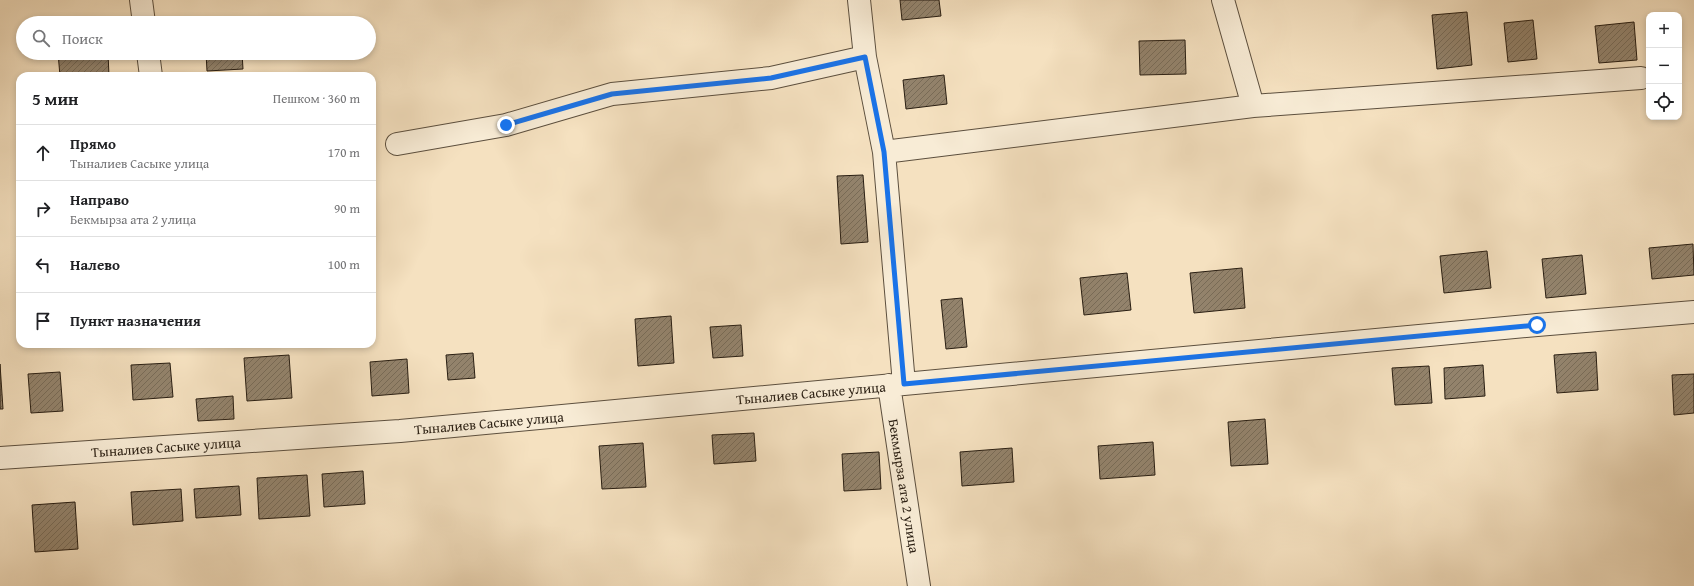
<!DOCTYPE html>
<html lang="ru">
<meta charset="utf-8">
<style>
:root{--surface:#fff;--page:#f6f6f6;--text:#202124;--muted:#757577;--line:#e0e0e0}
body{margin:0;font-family:"Gentium Book Plus",serif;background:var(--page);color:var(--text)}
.controls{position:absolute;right:12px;top:12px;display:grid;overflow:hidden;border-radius:8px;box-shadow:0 2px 6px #0003}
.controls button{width:36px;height:36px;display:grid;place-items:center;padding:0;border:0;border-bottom:1px solid var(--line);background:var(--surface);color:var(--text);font:20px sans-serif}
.stop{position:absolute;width:12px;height:12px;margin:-9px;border:3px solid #1a73e8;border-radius:50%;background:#fff}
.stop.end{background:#1a73e8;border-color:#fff;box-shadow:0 1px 4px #0008}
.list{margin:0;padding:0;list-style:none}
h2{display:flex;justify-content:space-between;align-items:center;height:52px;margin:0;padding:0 16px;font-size:17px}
h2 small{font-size:13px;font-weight:400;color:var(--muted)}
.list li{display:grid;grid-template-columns:26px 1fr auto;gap:12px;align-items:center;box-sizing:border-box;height:56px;padding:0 16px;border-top:1px solid var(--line)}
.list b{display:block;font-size:15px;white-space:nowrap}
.list p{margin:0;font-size:13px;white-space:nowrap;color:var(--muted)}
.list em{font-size:13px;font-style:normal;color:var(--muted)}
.icon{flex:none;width:22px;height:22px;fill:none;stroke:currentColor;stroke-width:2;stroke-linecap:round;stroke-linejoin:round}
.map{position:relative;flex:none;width:1694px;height:586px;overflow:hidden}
.search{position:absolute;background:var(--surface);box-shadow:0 2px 6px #0003;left:16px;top:16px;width:360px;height:44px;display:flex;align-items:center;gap:10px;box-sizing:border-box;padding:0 14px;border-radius:22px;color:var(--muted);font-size:15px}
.panel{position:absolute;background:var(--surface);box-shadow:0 2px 6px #0003;left:16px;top:72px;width:360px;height:276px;border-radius:12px}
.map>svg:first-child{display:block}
.building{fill:url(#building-hatch);stroke:#291e12}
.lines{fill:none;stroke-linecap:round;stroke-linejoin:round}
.minor-casing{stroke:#5c4f3e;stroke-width:24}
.minor{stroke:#f8ecd6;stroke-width:22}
.route{stroke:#1a73e8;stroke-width:5}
.labels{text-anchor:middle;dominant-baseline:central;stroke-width:3;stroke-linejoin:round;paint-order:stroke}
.street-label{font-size:14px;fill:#291e12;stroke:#f8ecd6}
</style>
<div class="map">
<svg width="1694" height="586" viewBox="0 0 1694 586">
<defs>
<pattern id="building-hatch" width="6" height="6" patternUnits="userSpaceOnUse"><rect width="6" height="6" fill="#93836c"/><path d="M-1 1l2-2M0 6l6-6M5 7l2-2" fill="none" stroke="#786b57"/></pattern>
</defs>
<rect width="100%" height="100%" fill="#f5e1c0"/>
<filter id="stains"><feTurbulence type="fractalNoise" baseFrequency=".005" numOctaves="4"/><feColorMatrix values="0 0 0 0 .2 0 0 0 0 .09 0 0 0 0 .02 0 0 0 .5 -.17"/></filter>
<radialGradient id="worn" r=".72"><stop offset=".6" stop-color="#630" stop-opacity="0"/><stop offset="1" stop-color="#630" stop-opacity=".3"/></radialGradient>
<path class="building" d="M 900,0 L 939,0 L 941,16 L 902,20 Z
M 1467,12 L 1472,65 L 1437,69 L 1432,15 Z
M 240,18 L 241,23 L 204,23 L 204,21 Z
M 1533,20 L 1537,59 L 1508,62 L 1504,23 Z
M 1634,22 L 1637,60 L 1599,63 L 1595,26 Z
M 1185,40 L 1186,74 L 1140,75 L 1139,41 Z
M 58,53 L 108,53 L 109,76 L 60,76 Z
M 206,53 L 242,53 L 243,69 L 207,71 Z
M 944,75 L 947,104 L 906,109 L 903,80 Z
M 863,175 L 868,242 L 841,244 L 837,176 Z
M 1693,244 L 1694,275 L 1652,279 L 1649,248 Z
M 1487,251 L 1491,288 L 1444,293 L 1440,256 Z
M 1582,255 L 1586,294 L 1546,298 L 1542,259 Z
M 1242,268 L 1245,308 L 1194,313 L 1190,273 Z
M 1127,273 L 1131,310 L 1084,315 L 1080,278 Z
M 962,298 L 967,347 L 946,349 L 941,300 Z
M 671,316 L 674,363 L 638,366 L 635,319 Z
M 741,325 L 743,356 L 713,358 L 710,327 Z
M 1596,352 L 1598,390 L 1557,393 L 1554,355 Z
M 473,353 L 475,378 L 448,380 L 446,355 Z
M 289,355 L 292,398 L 247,401 L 244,358 Z
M 407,359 L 409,393 L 372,396 L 370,362 Z
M 170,363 L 173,397 L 133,400 L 131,365 Z
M 0,364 L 3,409 L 0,409 Z
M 1483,365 L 1485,396 L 1445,399 L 1444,368 Z
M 1429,366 L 1432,403 L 1395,405 L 1392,368 Z
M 60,372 L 63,411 L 31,413 L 28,374 Z
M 1694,374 L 1694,413 L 1674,415 L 1672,375 Z
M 233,396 L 234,419 L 198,421 L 196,399 Z
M 1265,419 L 1268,464 L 1231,466 L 1228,422 Z
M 754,433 L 756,461 L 714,464 L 712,435 Z
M 1153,442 L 1155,475 L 1100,479 L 1098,446 Z
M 643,443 L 646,487 L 602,489 L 599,446 Z
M 1012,448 L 1014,482 L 962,486 L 960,452 Z
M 879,452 L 881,489 L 844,491 L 842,454 Z
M 363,471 L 365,504 L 324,507 L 322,474 Z
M 307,475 L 310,516 L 259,519 L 257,478 Z
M 239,486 L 241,515 L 196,518 L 194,489 Z
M 181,489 L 183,521 L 133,525 L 131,492 Z
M 75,502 L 78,549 L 35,552 L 32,505 Z"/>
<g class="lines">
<g class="minor-casing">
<path id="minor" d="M 141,0 L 144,23
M 859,0 L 865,57 L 884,152 L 904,384
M 1223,0 L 1253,106
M 148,53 L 151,76
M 397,144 L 506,125 L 612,94 L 771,78 L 865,57
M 884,152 L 1253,106 L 1641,78
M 889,385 L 919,586
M 0,458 L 400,431 L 1537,325 L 1694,312"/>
</g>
<use href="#minor" class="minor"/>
</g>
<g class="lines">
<path class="route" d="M 506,125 L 612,94 L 771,78 L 865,57 L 884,152 L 904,384 L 1537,325"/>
</g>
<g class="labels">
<g class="street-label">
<text transform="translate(811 393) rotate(-5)">Тыналиев Сасыке улица</text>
<text transform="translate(489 423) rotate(-5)">Тыналиев Сасыке улица</text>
<text transform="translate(166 447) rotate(-4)">Тыналиев Сасыке улица</text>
<text transform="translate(904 486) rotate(81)">Бекмырза ата 2 улица</text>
</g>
</g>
<rect width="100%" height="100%" filter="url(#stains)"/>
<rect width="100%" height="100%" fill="url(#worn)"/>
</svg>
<div class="controls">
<button>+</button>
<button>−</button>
<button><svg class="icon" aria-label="locate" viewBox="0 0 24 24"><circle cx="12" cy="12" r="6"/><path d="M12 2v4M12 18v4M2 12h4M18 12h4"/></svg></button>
</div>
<div class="stop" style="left:1537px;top:325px"></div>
<div class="stop end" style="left:506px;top:125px"></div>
<div class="search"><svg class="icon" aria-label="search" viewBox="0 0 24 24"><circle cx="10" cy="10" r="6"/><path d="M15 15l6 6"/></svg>Поиск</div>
<section class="panel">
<h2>5 мин<small>Пешком · 360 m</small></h2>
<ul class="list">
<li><svg class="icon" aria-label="ahead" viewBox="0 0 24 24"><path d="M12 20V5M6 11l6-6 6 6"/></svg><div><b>Прямо</b><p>Тыналиев Сасыке улица</p></div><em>170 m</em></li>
<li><svg class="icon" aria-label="right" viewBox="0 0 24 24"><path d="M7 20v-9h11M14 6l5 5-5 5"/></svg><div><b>Направо</b><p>Бекмырза ата 2 улица</p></div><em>90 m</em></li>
<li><svg class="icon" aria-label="left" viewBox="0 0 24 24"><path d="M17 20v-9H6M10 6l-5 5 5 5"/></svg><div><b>Налево</b></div><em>100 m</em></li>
<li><svg class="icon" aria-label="arrive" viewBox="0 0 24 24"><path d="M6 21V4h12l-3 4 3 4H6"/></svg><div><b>Пункт назначения</b></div></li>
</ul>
</section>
</div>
